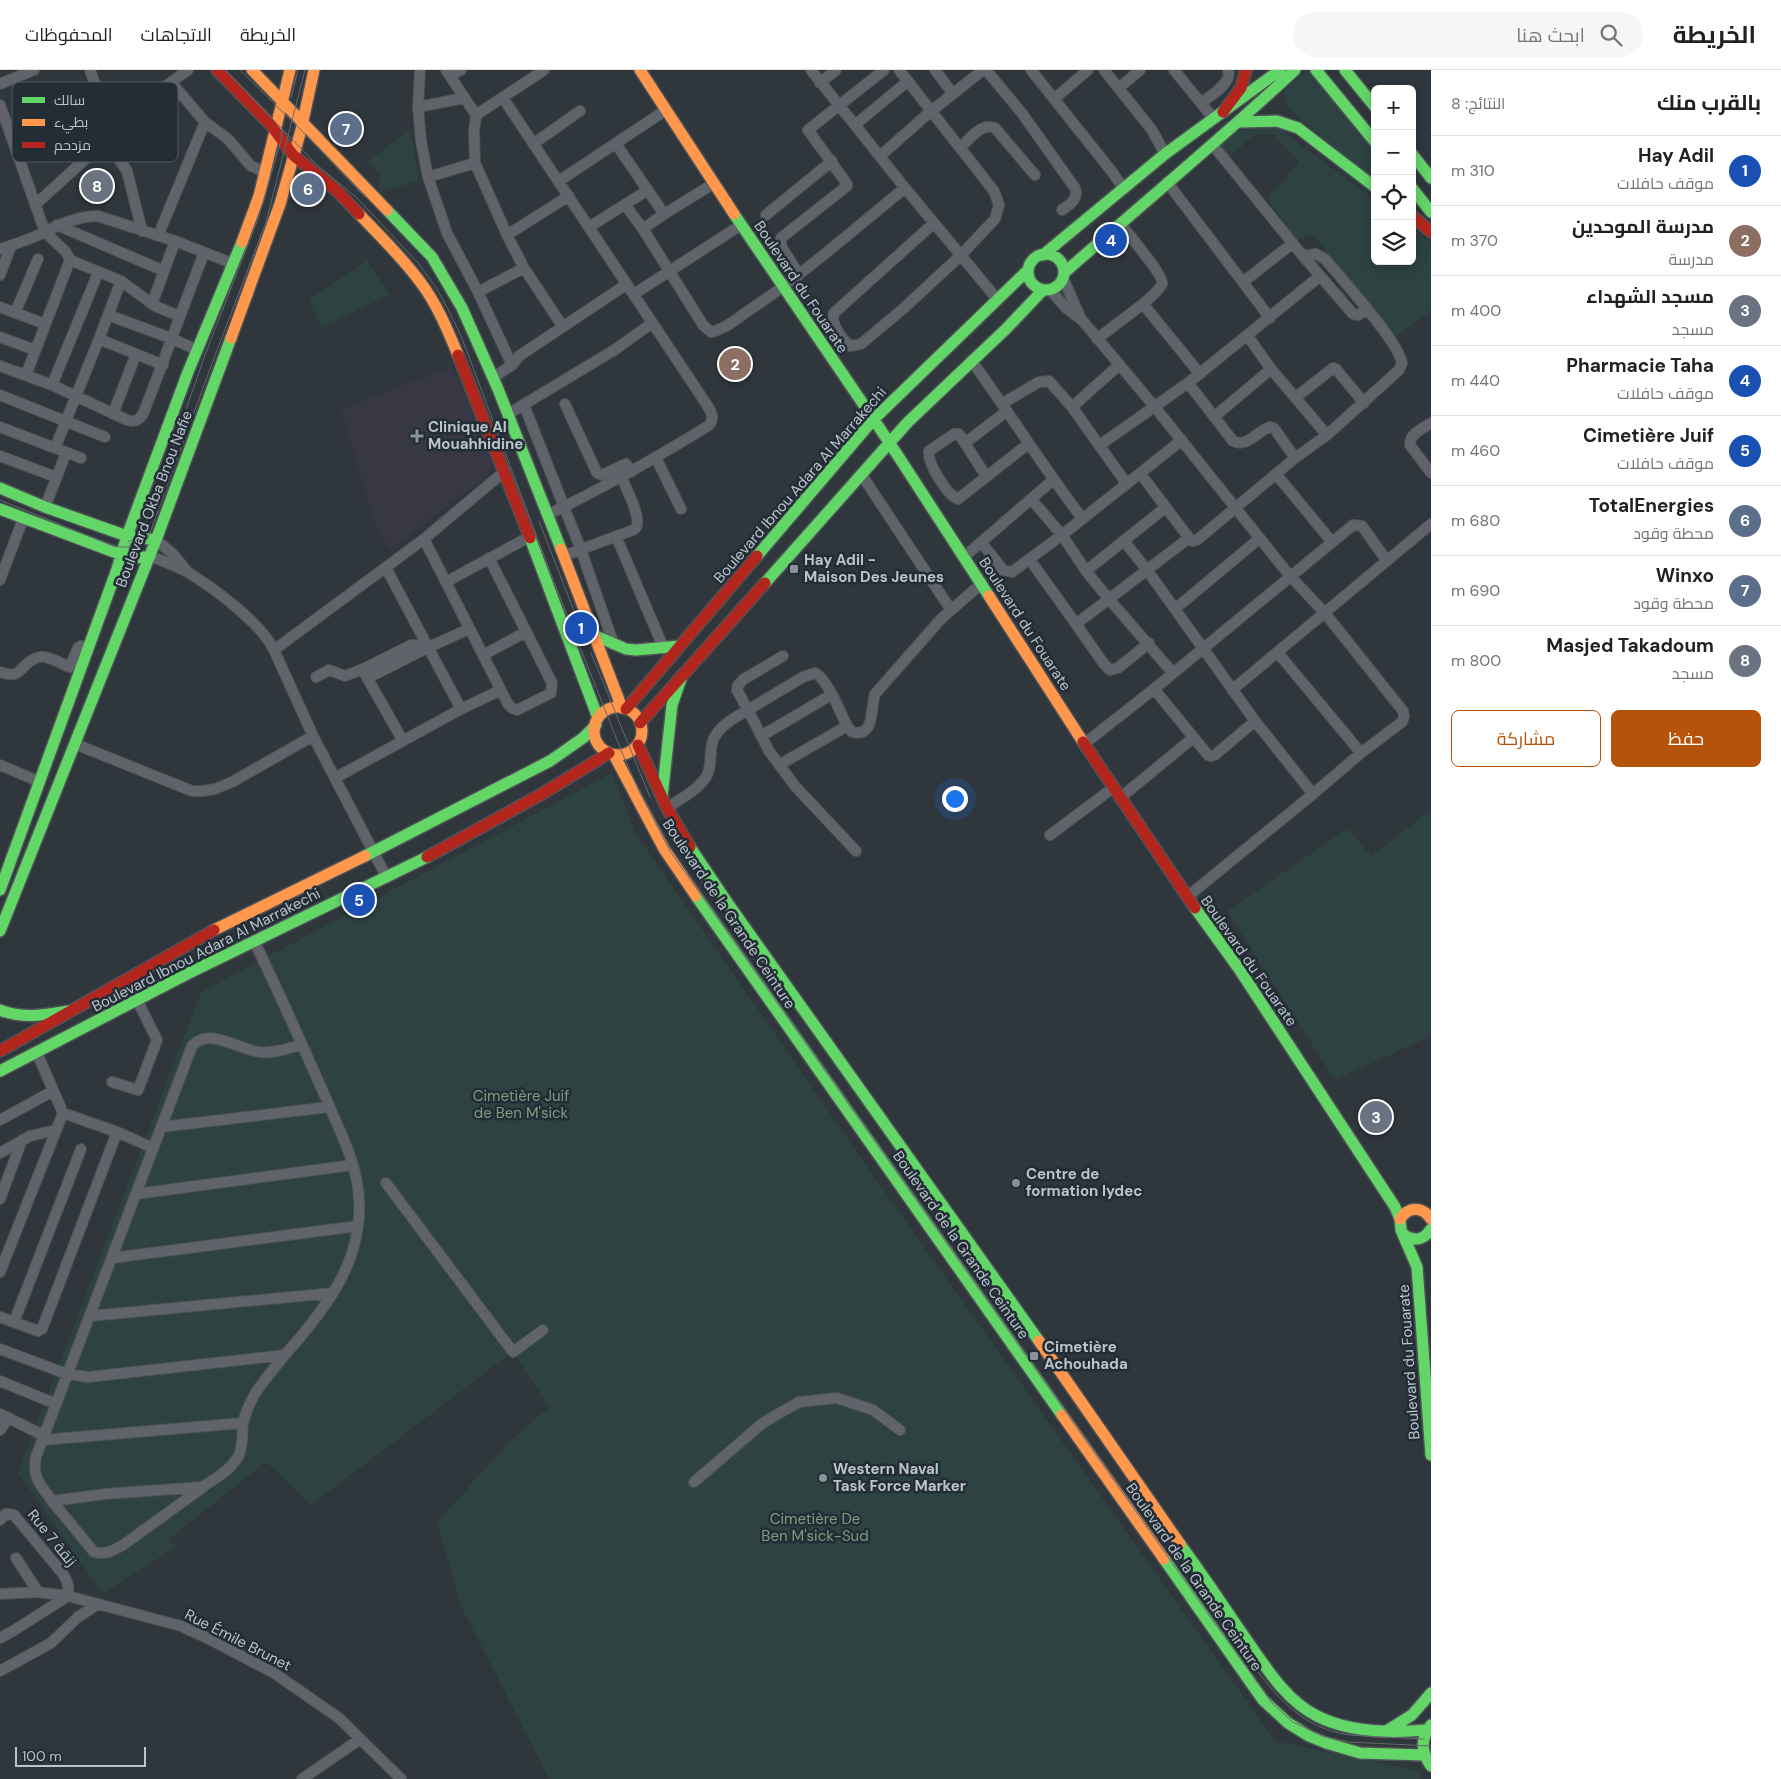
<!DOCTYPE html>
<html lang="ar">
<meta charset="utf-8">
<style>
:root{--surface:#fff;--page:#f6f6f6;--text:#202124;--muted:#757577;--line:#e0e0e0;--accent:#b45309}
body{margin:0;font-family:"DM Sans",Cairo,sans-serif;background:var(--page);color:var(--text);direction:rtl}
.controls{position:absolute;right:15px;top:15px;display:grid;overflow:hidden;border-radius:8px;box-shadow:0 2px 12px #0003}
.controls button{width:45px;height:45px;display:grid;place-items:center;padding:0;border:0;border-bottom:1px solid var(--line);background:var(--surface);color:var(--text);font:25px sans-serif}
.scale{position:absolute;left:15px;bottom:12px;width:131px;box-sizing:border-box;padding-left:5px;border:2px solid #bbc3cb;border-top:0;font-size:14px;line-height:18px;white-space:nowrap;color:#bbc3cb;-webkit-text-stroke:4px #232d36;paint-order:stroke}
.you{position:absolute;left:954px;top:728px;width:18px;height:18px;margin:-12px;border:4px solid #fff;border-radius:50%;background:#1a73e8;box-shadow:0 0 0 8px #1a73e833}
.badge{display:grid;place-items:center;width:32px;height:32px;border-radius:50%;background:var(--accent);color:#fff;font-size:16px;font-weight:700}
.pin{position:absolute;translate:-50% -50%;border:2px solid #fff;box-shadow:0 1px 5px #0006}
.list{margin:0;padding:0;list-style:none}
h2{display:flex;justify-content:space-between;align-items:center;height:65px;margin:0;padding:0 20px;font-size:21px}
h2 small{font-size:16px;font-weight:400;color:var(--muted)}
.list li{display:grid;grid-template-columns:32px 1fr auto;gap:15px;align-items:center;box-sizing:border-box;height:70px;padding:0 20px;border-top:1px solid var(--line)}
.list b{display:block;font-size:19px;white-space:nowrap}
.list p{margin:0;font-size:16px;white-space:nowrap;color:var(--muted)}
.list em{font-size:16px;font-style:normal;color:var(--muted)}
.actions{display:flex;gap:10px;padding:15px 20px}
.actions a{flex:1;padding:11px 0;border:1px solid var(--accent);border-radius:8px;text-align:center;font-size:18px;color:var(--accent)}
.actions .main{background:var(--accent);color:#fff}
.icon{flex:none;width:28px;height:28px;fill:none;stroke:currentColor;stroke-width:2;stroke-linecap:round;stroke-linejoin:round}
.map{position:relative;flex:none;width:1431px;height:1709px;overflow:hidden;direction:ltr}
header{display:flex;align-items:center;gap:30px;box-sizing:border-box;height:70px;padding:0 25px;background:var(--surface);border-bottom:1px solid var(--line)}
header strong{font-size:24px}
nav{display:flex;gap:28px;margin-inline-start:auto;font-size:18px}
.search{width:350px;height:45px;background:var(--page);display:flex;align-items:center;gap:12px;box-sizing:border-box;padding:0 18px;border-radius:28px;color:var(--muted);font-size:19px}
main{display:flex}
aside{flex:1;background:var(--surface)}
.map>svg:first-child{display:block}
.medical{fill:#373844}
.green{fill:#2d4241}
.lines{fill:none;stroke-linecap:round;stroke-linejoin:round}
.street-casing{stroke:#4d5256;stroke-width:12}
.fast-casing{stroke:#4d5256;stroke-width:14}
.slow-casing{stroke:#4d5256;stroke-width:14}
.jam-casing{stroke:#4d5256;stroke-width:14}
.street{stroke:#60646a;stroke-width:10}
.fast{stroke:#63d668;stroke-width:11}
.slow{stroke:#ff974d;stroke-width:11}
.jam{stroke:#b3261e;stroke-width:11}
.tram{stroke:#63686d;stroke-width:1}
.poi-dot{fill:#8a9299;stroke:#232d36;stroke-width:2}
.labels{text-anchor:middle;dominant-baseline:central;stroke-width:5;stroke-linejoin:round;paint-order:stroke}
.street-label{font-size:15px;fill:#bbc3cb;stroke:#232d36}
.poi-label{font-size:15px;font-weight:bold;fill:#bbc3cb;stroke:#232d36;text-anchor:start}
.park-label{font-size:15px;fill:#7c9e7f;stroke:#232d36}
.key{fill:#232d36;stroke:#515a63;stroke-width:1}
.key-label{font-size:14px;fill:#bbc3cb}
</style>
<header>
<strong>الخريطة</strong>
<div class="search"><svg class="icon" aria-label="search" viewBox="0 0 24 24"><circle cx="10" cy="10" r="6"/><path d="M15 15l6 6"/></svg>ابحث هنا</div>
<nav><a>الخريطة</a><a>الاتجاهات</a><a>المحفوظات</a></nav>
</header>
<main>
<aside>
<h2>بالقرب منك<small>النتائج: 8</small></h2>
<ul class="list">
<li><span class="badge" style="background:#1a4fb4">1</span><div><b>Hay Adil</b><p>موقف حافلات</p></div><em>310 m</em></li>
<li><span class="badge" style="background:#8d6e63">2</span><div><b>مدرسة الموحدين</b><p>مدرسة</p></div><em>370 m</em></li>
<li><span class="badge" style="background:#6b7280">3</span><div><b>مسجد الشهداء</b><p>مسجد</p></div><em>400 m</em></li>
<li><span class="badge" style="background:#1a4fb4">4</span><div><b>Pharmacie Taha</b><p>موقف حافلات</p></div><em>440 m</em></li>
<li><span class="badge" style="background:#1a4fb4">5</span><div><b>Cimetière Juif</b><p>موقف حافلات</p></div><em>460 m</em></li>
<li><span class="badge" style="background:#5c6f8a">6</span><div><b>TotalEnergies</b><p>محطة وقود</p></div><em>680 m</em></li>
<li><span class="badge" style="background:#5c6f8a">7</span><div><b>Winxo</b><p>محطة وقود</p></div><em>690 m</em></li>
<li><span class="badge" style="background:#6b7280">8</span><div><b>Masjed Takadoum</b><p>مسجد</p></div><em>800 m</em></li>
</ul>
<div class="actions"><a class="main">حفظ</a><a>مشاركة</a></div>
</aside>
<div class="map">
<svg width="1431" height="1709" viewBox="0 0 1431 1709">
<rect width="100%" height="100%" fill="#2f363c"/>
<path class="medical" d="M 451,297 L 470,327 L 494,392 L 489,404 L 390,480 L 375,455 L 341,339 Z"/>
<path class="green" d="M 1307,0 L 1309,0 L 1375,83 L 1375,109 L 1332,76 L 1288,38 L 1284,20 Z
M 1277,57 L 1375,130 L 1375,191 L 1412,191 L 1412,158 L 1431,173 L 1431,241 L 1391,270 L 1313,164 L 1297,170 L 1267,129 L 1299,92 L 1273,64 L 1255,64 L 1230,87 L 1219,74 L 1233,61 Z
M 411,59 L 419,110 L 380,124 L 377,118 L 380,114 L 377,111 L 381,106 L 368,91 Z
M 367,190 L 390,225 L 321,257 L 309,230 Z
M 612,703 L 636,764 L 873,1105 L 1275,1671 L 1419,1701 L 1421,1709 L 549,1709 L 461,1536 L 437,1452 L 511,1370 L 549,1337 L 513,1282 L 311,1435 L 266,1392 L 169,1469 L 176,1477 L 103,1524 L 18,1403 L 201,922 Z
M 1431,739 L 1431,966 L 1335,1010 L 1227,841 L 1347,759 L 1372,786 Z"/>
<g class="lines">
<g class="street-casing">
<path id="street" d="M 90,0 L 113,64
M 420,0 L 418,37 L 421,71 L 428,107 L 447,163 L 478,222 L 512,295
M 446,0 L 476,45
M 811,0 L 905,118 L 997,229
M 899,0 L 994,121 L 999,135 L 995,149 L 961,185 L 904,238 L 861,274 L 850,276 C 842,269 830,254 834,243 L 934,153
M 935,0 L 953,24
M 986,0 L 1021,42 L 1075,118 C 1079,129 1070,134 1062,140
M 1031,0 L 1113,103 L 1123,118
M 1104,0 L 1152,60 L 1165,84
M 1174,0 L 1214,49
M 450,6 L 461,0
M 820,13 L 836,0
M 0,14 L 34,0
M 1119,18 L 1140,0
M 503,28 L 707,335 C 711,342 716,348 708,356 C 656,388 603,418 547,445
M 1054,29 L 1088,0
M 1201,33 C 1210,26 1233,13 1228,0
M 0,35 L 45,162 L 66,182 L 70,190 L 26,305
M 418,37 L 464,28
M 205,52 L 228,69 L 251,96 L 265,102
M 855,55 L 908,11
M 102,74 L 116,85 L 127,101 L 142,161
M 533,74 L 580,41
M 616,74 L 664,144
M 960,78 C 969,70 981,52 995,58 L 1035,105
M 880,86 L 930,42 L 983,0
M 428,107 L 475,93
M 559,111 L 666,40
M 1167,112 L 1270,248
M 36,134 L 163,18 L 188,0
M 625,135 L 643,159 L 703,255 L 711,262 C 726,259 739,247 751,239 C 805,203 854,159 905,118
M 766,145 L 832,91
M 1120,153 C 1127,163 1164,205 1162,214 C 1159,221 1148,229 1143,234 L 1200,304
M 57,155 L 164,201
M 589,157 L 648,120
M 643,159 L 664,144 L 713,114
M 507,165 L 569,126
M 158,166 L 205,52 L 171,12
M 0,179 C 15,174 31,169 45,162 C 62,153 79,146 98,146 L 175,171 L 234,194
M 1303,186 L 1353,244 L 1358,245 L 1367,239
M 70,190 L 121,211 L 155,236 L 179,246
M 524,198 L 563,257
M 0,205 L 11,176
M 799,205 L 781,176 L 781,168 L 847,116 L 847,114 L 808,60 L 884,0
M 1063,208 L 1081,249
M 1243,212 L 1293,173
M 1050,220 L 1066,238 L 1082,250 L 1154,336 L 1290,506 L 1324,542 L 1403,641 L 1404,647 L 1402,652 L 1361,683 L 1313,724 L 1187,827
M 478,222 L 524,198 L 507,165 L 475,93 L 474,62 L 476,45 L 544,0
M 634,224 L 741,155
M 152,234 L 175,171
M 0,237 L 45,254
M 15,243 L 38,189
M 108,245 L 173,269 L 197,280
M 1247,265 L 1271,299 L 1327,365
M 0,267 L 35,280
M 99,269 L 163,295
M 1097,269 L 1143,234
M 971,290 C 1009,342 1043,397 1082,448
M 0,296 L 52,315 L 127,350 C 134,352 138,351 143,344 C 164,291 183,237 204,183
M 494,307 L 512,295 L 519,286 L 627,214
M 1188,313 L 1233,371 C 1247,378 1257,361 1270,357 L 1274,358 L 1295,388
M 52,315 L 98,203
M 0,325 L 105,367
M 1295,328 L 1333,298 L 1336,299 L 1364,333
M 1003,333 L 1039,312 L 1049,311 L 1072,337 L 1126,413
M 565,334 L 597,403 L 602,405 L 626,394 L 631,402
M 524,335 L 581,480 L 614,575
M 1072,337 L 1119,295
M 113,344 L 136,284
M 508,344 L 616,279 L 652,253
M 1214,347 L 1271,299
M 1431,353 C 1422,359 1409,364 1410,375 L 1431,403
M 0,357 L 81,388
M 965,373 L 1007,341
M 1100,375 L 1188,313 L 1320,206
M 55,378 L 99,269 L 121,211
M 0,386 L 56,407
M 656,388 L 681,439
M 1140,403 L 1189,468 L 1192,471 L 1197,470 L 1295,388 L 1327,365 L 1399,300 L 1402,293 C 1399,272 1341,208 1325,189 L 1316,184 L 1303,186 L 1212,74
M 861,404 L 951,540
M 1276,404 L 1332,472
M 986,406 L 959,364 L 954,364 L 929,381 C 927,393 947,425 958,429 L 1028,374
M 1031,429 L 1062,465 L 1086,501 L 1108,528 L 1173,603
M 45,437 L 66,383
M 616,466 L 664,579
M 424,469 L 508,634 L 512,638 L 517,640 L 551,623 L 552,613 L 489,488
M 156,470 L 173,484 L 186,500
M 1124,471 L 1147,500 L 1255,651 L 1313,724
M 981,472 L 1003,500 L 1012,502 L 1062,465 L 1182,370
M 150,486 C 163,491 177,496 189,503 C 215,519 261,553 274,580 L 424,469 L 505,401
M 563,486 L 633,460 C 636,458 637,457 637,453 C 639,443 626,418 622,408
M 964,487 L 1053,410
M 1030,490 L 1076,554 L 1189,468
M 386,498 L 461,639
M 1086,501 L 1166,437
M 0,510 L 23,449
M 446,512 L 529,467
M 1175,539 L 1260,468
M 1076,554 L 1104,594 L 1110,600 L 1118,598 L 1149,573
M 274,580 L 313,666 L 387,808
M 1278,583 L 1361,683
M 483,585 L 526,562
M 783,586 L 744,609 L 738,615 L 737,620 L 748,640 L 803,607 L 815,603 C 827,608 841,644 847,656 L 852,662 C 876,668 870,637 875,624 L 941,549 L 982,513
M 0,602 C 24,611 19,592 39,587 C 48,585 61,594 70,597 L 78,578 L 81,576 L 88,578
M 365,604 L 403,671
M 316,607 L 329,600 L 345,606 L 363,599 L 411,575 L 416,575 L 419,582
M 368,608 L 429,577 L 469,559
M 1154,619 L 1208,685 L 1211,686 L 1215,685 L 1255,651
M 1232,620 L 1431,454
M 761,666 L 831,625
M 75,674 L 177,715 L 192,721 L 202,721 L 215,719 L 232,712 L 313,666
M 1084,674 L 1154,619 L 1353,455 L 1362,456 L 1387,491
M 0,695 L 40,712
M 779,695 L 847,656
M 335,708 L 461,639 L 501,620
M 1120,728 L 1193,668
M 667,738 C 680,729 698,720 706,707 C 711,699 710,689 711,681 C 711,660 732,649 748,640 L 769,681 L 795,716 L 856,781
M 1050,765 L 1113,718
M 112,1012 L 138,1020 L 157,970 L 137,930
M 63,1043 L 117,1062 L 153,1078
M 0,1050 L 53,1021
M 161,1057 L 329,1037
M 0,1083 L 30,1066 L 56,1060
M 386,1113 L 513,1282 L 543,1260
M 136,1124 L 353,1095
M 0,1129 L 22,1070
M 112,1188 L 358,1156
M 0,1202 L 63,1043 L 37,983
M 90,1246 L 333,1223
M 0,1247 L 38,1261 L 42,1259 L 117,1062
M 14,1252 L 81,1079
M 0,1279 L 67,1304 L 88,1307 L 285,1285
M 0,1311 L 56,1334
M 0,1344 L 45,1366
M 243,1353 C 242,1363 243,1376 239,1385 C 232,1399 215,1409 202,1417 L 105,1424 L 52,1431 C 40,1413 32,1409 36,1387 L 192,976 C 210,957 237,979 259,982 C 273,984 288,978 302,975
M 0,1360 L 9,1348
M 43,1370 L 243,1353 C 250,1324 266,1309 284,1286 C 301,1267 319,1245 333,1223 C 350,1196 361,1163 359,1130 C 358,1096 341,1064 328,1033 C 304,979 280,924 254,871
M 694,1412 L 764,1352 L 799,1332 L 837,1328 L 873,1340 L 900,1360
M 52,1431 L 94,1482 C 106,1485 112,1481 123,1475 L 202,1418
M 0,1450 L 6,1444 L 14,1445 L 63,1504 C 68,1512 69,1517 68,1526 L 13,1561 L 0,1568
M 16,1488 L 38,1522
M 0,1524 L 38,1522 L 68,1526 L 181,1556 L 207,1568 L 274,1603 L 339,1648 L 401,1709
M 0,1601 L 51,1573 L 78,1547 L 98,1534
M 302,1709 L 360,1669"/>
</g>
<g class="fast-casing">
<path id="fast" d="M 1316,0 L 1375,72
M 1345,0 L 1375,37
M 1239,52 L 1277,51 L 1298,58 L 1375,117
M 1412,84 L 1431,108
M 1412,118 L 1431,142
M 387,140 L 432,187 L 462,238 L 498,319 L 561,479
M 734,144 L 889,372 L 989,526
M1028 202a18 18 0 1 1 36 0a18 18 0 1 1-36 0Z
M 1043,185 L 1165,84 L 1280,0
M 1064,203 C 1141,135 1220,70 1295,0
M 0,418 L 45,437 L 127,466 L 156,470
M 0,439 L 122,485 L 136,488 L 150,486
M 530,468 L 598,648
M 757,486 L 873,350 L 1028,200
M 765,513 L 908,352 L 1006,259 L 1043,220
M 596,566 L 626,579 L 636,580 L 679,576
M 662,727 L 672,635 L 681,609
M 690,777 L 729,835 L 1039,1271
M 365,786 L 550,691 L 583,668 L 596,655
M 0,820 L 116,502 L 127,466 L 188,302 L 242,172
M 696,826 L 1062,1345
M 1195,838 L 1239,899 L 1395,1137 L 1400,1149 L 1401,1160 L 1417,1197 L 1431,1385
M 0,861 L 156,470 L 231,268
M 0,940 C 23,949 45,945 68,941
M 0,1001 L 187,904 L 427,787
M 1404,1165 C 1415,1172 1424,1170 1431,1159
M 1180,1474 C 1201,1503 1221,1532 1241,1562 C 1263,1592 1283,1629 1317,1646 C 1350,1663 1391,1663 1426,1660
M 1164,1489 L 1263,1630 L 1288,1653 L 1309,1666 L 1326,1673 L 1360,1683 L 1423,1685
M 1431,1655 C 1420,1669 1421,1682 1431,1696
M 1388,1660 L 1412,1645 L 1431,1623"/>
</g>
<g class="slow-casing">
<path id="slow" d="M 252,0 L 387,140
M 640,0 L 734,144
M 359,144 C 380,166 403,188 421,213 C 437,234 448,261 458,285
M 242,172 L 259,126 L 290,0
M 231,268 L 280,134 L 301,60 L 314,0
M 561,479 L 622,638
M 989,526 L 1083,672
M594 661a24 24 0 1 1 48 0a24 24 0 1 1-48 0Z
M 614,685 L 664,779 L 696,826
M 214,860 L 365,786
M 1400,1149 C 1409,1136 1422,1136 1431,1149
M 1039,1271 L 1180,1474
M 1062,1345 L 1164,1489"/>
</g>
<g class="jam-casing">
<path id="jam" d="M 217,0 L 270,54 L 293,85 L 336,120 L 359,144
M 1223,42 L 1241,18 L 1246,0
M 1412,146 L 1431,162
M 458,285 L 530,468
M 626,639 L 757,486
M 640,653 L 765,513
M 1083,672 L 1195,838
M 638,675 L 667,738 L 690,777
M 427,787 L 540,725 L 609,683
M 0,981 L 214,860"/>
</g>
<use href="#street" class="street"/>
<use href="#fast" class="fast"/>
<use href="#slow" class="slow"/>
<use href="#jam" class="jam"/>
<path class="tram" d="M 225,0 L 316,94 L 357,128 L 418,193 L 437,219 L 449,241 L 461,266 L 554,512 L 623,685 L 639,721 L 670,781 L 1206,1541 L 1272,1633 L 1293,1652 L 1322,1666 L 1349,1672 L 1431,1676
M 240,0 L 301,60 L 365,127
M 291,28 L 298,0
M 171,383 L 205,285 L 258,149 L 281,70 L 282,59
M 0,430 L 113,476 C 127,478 136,478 148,468 L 214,288 L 266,152 L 305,0
M 539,451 L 576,546
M 128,472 L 138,468 L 150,445
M 591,583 L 650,727
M 670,764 L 704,816
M 1227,1558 C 1261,1604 1288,1658 1351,1665 C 1375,1668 1399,1667 1424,1669"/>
</g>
<g class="poi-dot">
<path d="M414.5 358.5h5v5h5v5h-5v5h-5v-5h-5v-5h5z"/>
<rect x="789" y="494" width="10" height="10" rx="2.5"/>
<circle cx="1016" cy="1113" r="5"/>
<rect x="1029" y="1281" width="10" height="10" rx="2.5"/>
<circle cx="823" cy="1408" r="5"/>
</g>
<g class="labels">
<g class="street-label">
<text transform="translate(801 217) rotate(56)">Boulevard du Fouarate</text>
<text transform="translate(800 415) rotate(-49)">Boulevard Ibnou Adara Al Marrakechi</text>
<text transform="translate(154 429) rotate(-69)">Boulevard Okba Bnou Nafie</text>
<text transform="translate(1025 554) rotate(57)">Boulevard du Fouarate</text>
<text transform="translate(729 844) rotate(56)">Boulevard de la Grande Ceinture</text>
<text transform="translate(206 880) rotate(-27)">Boulevard Ibnou Adara Al Marrakechi</text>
<text transform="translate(1249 891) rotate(55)">Boulevard du Fouarate</text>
<text transform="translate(961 1175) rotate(55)">Boulevard de la Grande Ceinture</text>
<text transform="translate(1409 1292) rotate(-94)">Boulevard du Fouarate</text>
<text transform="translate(52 1468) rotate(51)">Rue 7 زنقة</text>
<text transform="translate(1194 1507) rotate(55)">Boulevard de la Grande Ceinture</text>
<text transform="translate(238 1570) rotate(27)">Rue Émile Brunet</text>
</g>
<g class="poi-label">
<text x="428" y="357">Clinique Al<tspan x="428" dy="17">Mouahhidine</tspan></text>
<text x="804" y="490">Hay Adil -<tspan x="804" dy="17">Maison Des Jeunes</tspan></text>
<text x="1026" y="1104">Centre de<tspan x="1026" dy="17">formation lydec</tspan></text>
<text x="1044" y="1277">Cimetière<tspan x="1044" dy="17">Achouhada</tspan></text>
<text x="833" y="1399">Western Naval<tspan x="833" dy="17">Task Force Marker</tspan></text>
</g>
<g class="park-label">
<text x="521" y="1026">Cimetière Juif<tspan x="521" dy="17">de Ben M'sick</tspan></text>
<text x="815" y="1449">Cimetière De<tspan x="815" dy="17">Ben M'sick-Sud</tspan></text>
</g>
</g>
<rect x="12" y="12" width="166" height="80" rx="8" class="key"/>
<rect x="22" y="27" width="23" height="6" fill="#63d668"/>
<rect x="22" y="49" width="23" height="7" fill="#ff974d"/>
<rect x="22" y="72" width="23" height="6" fill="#b3261e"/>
<g class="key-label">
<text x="54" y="35">سالك</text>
<text x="54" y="57">بطيء</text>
<text x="54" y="80">مزدحم</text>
</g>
</svg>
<div class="controls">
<button>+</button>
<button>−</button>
<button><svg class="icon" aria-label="locate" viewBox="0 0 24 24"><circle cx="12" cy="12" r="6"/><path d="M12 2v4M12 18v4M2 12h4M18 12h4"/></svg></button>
<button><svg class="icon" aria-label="layers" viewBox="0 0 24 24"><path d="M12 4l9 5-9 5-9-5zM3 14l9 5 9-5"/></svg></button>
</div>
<div class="scale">100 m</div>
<div class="you"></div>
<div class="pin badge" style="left:581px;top:558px;background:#1a4fb4">1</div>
<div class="pin badge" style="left:735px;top:294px;background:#8d6e63">2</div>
<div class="pin badge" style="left:1376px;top:1047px;background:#6b7280">3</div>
<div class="pin badge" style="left:1111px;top:170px;background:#1a4fb4">4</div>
<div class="pin badge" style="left:359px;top:830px;background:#1a4fb4">5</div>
<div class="pin badge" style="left:308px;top:119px;background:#5c6f8a">6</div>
<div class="pin badge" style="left:346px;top:59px;background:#5c6f8a">7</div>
<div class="pin badge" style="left:97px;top:116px;background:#6b7280">8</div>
</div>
</main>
